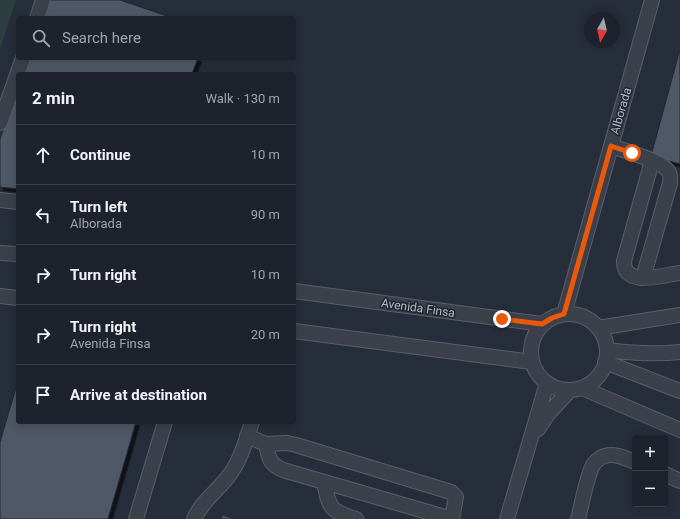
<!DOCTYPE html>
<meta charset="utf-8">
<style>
:root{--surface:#1d222c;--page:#2a2f38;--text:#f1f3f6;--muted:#a0a4a9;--line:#3b3f48}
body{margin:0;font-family:Roboto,sans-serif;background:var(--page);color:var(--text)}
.controls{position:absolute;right:12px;bottom:12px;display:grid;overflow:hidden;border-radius:4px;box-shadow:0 2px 10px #0003}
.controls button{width:36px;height:36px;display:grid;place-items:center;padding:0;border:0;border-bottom:1px solid var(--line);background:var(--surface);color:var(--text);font:20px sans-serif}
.compass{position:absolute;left:584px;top:12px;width:36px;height:36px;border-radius:50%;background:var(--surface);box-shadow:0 2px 10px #0003;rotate:188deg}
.stop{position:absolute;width:12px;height:12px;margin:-9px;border:3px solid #ea580c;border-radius:50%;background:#fff}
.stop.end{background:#ea580c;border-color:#fff;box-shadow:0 1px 4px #0008}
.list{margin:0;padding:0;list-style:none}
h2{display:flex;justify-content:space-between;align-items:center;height:52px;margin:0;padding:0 16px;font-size:17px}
h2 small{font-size:13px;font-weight:400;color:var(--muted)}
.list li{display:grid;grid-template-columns:26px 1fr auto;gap:12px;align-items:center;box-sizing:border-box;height:60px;padding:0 16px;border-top:1px solid var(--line)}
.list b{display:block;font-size:15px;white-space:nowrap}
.list p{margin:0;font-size:13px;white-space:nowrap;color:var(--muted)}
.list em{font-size:13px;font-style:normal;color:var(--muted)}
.icon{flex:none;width:22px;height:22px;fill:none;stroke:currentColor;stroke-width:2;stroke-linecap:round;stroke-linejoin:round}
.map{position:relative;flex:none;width:680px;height:519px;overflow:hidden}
.search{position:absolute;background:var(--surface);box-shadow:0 2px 10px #0003;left:16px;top:16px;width:280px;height:44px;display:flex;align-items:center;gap:10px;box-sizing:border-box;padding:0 14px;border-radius:4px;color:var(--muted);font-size:15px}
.panel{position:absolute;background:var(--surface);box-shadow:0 2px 10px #0003;left:16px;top:72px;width:280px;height:352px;border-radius:4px}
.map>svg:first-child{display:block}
.green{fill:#2d3e40}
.building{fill:#505866;stroke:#222732;filter:url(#shadow)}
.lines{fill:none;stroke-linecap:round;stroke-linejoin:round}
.minor-casing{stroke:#595e69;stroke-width:16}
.minor{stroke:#3b404b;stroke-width:14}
.route{stroke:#ea580c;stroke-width:5}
.labels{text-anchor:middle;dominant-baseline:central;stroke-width:3;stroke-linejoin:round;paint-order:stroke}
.street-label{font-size:12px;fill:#b6bbc7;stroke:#202530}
</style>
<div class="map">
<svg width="680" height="519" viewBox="0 0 680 519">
<defs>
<filter id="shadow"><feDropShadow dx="3.5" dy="3.5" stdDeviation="0" flood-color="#0009"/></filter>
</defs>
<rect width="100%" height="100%" fill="#272e3b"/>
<path class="green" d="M 0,0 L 16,0 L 0,49 Z"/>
<path class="building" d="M 50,0 L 120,0 L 173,18 L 43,18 Z
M 680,49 L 680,164 L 651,156 Z
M 29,58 L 198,58 L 192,74 L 23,74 Z
M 18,89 L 18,189 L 0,187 L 0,139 Z
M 18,381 L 18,422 L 136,422 L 108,519 L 0,519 L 0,442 Z
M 222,515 L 236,519 L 221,519 Z"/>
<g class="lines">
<g class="minor-casing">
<path id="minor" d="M 37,18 L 43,0
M 0,123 L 23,58
M 611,146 C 623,150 662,161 668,171 C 671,174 670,179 670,183 L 643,278
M 652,161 L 624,261 C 623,288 663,275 680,273
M 0,200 L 18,202
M 0,253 L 18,254
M 294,291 L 542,324
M 0,296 L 18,298
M 564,314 L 652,0
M531 352a38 38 0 1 1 76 0a38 38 0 1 1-76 0Z
M 598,328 L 680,315
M 294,331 L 532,362
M 607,350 C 631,353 655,355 680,352
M 605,362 L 680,391
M 582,388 L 680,430
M 538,429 L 548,414 L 570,390
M 247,436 L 266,444 L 287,443 L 296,445 L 451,492 L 456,497 L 452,519
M 266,444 C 269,458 269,464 283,470 L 452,519
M 665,474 L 680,481
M 324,482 C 329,508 330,511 356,519
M 136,519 L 165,422
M 194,519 C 204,497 223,488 234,468 C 243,454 247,437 252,422
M 507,519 L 547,383
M 578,519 C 582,504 586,479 593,465 C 597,459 604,455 611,455 C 620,455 627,459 635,462"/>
</g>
<use href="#minor" class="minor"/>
</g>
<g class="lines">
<path class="route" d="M 502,319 L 542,324 L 552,318 L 564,314 L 611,146 L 632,153"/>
</g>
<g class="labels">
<g class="street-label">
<text transform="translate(621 111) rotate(-74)">Alborada</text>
<text transform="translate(418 308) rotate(8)">Avenida Finsa</text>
</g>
</g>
</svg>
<div class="controls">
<button>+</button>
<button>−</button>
</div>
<svg class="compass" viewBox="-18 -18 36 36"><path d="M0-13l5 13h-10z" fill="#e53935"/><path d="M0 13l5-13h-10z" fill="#a0a4a9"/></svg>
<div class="stop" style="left:632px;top:153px"></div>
<div class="stop end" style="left:502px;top:319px"></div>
<div class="search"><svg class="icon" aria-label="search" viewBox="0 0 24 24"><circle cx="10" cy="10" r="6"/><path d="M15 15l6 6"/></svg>Search here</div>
<section class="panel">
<h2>2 min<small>Walk · 130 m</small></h2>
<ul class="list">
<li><svg class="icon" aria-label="ahead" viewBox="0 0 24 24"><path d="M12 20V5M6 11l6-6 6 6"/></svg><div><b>Continue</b></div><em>10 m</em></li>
<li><svg class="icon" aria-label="left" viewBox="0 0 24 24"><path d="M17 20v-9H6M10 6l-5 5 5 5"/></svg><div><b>Turn left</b><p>Alborada</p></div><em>90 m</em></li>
<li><svg class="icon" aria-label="right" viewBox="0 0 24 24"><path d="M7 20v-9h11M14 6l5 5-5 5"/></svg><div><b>Turn right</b></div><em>10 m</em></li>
<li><svg class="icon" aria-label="right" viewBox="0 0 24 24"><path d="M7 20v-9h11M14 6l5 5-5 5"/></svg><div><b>Turn right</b><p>Avenida Finsa</p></div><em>20 m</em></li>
<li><svg class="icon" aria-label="arrive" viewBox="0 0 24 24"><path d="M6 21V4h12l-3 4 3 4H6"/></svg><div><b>Arrive at destination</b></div></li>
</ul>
</section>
</div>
